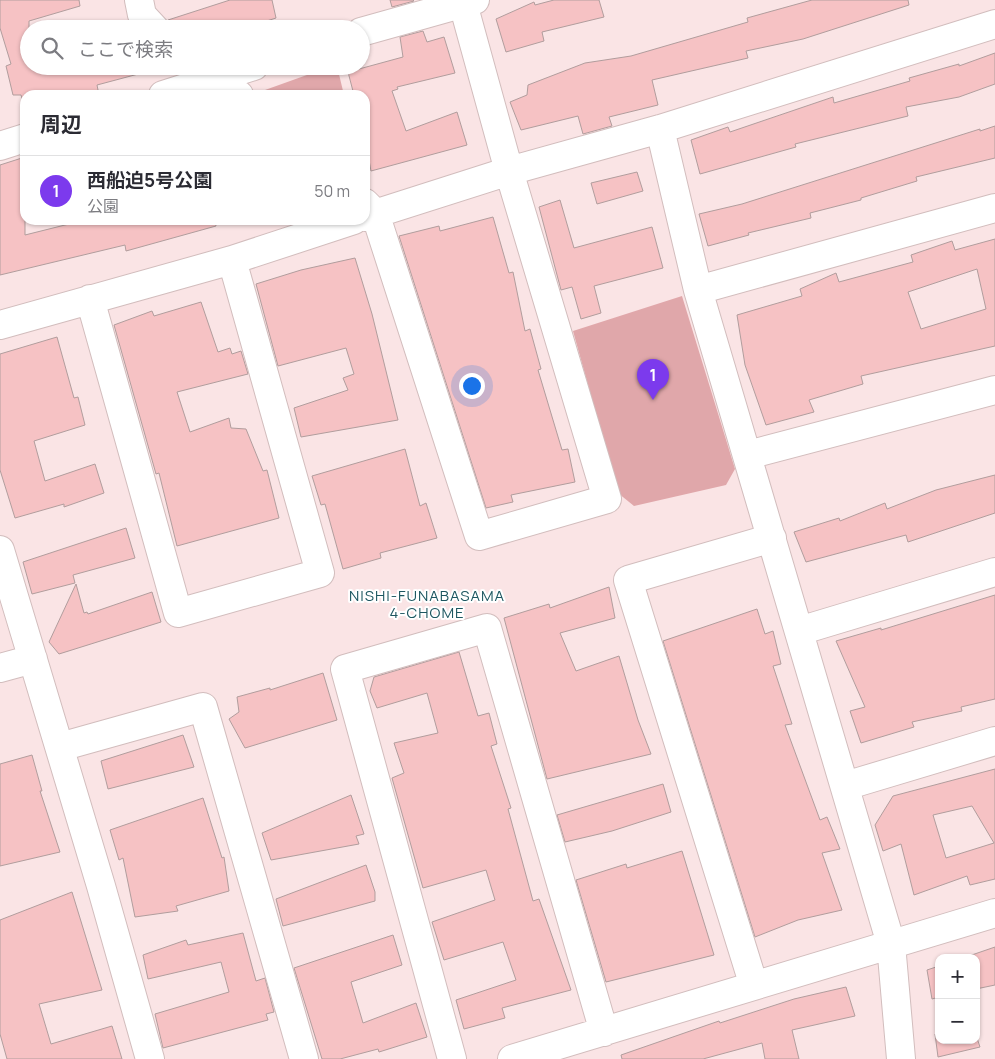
<!DOCTYPE html>
<html lang="ja">
<meta charset="utf-8">
<style>
:root{--surface:#fff;--page:#f7f7f7;--text:#2b2b33;--muted:#7c7c81;--line:#e1e1e2;--accent:#7c3aed}
body{margin:0;font-family:Manrope,"Noto Sans JP",sans-serif;background:var(--page);color:var(--text)}
.controls{position:absolute;right:15px;bottom:15px;display:grid;overflow:hidden;border-radius:10px;box-shadow:0 1px 4px #0004}
.controls button{width:45px;height:45px;display:grid;place-items:center;padding:0;border:0;border-bottom:1px solid var(--line);background:var(--surface);color:var(--text);font:25px sans-serif}
.you{position:absolute;left:471px;top:385px;width:18px;height:18px;margin:-12px;border:4px solid #fff;border-radius:50%;background:#1a73e8;box-shadow:0 0 0 8px #1a73e833}
.badge{display:grid;place-items:center;width:32px;height:32px;border-radius:50%;background:var(--accent);color:#fff;font-size:16px;font-weight:700}
.pin{position:absolute;translate:-50% -41px;filter:drop-shadow(0 1px 2px #0008)}
.pin::after{content:'';position:absolute;top:26px;width:18px;height:15px;background:inherit;clip-path:polygon(0 0,100% 0,50% 100%)}
.list{margin:0;padding:0;list-style:none}
h2{display:flex;justify-content:space-between;align-items:center;height:65px;margin:0;padding:0 20px;font-size:21px}
h2 small{font-size:16px;font-weight:400;color:var(--muted)}
.list li{display:grid;grid-template-columns:32px 1fr auto;gap:15px;align-items:center;box-sizing:border-box;height:70px;padding:0 20px;border-top:1px solid var(--line)}
.list b{display:block;font-size:19px;white-space:nowrap}
.list p{margin:0;font-size:16px;white-space:nowrap;color:var(--muted)}
.list em{font-size:16px;font-style:normal;color:var(--muted)}
.icon{flex:none;width:28px;height:28px;fill:none;stroke:currentColor;stroke-width:2;stroke-linecap:round;stroke-linejoin:round}
.map{position:relative;flex:none;width:995px;height:1059px;overflow:hidden}
.search{position:absolute;background:var(--surface);box-shadow:0 1px 4px #0004;left:20px;top:20px;width:350px;height:55px;display:flex;align-items:center;gap:12px;box-sizing:border-box;padding:0 18px;border-radius:28px;color:var(--muted);font-size:19px}
.panel{position:absolute;background:var(--surface);box-shadow:0 1px 4px #0004;left:20px;top:90px;width:350px;height:135px;border-radius:15px}
.map>svg:first-child{display:block}
.green{fill:#e0a7aa}
.building{fill:#f6c2c4;stroke:#b19d9d;fill-rule:evenodd}
.lines{fill:none;stroke-linecap:round;stroke-linejoin:round}
.minor-casing{stroke:#d2bdbd;stroke-width:30}
.minor{stroke:#fff;stroke-width:28}
.labels{text-anchor:middle;dominant-baseline:central;stroke-width:4;stroke-linejoin:round;paint-order:stroke}
.neighbourhood-label{font-size:15px;letter-spacing:1px;fill:#1d5660;stroke:#fff}
</style>
<div class="map">
<svg width="995" height="1059" viewBox="0 0 995 1059">
<rect width="100%" height="100%" fill="#fae4e5"/>
<path class="green" d="M 332,66 L 337,66 L 344,95 L 264,95 L 265,90 Z
M 682,296 L 735,469 L 726,485 L 634,506 L 618,493 L 573,331 Z"/>
<path class="building" d="M 0,0 L 79,0 L 80,6 L 29,21 L 29,66 L 141,66 L 142,73 L 97,85 L 99,95 L 25,95 L 24,105 L 21,95 L 13,95 L 6,66 L 11,64 L 0,28 Z
M 230,0 L 272,0 L 276,18 L 242,29 L 170,29 L 168,20 Z
M 390,0 L 413,0 L 414,1 L 392,7 Z
M 554,0 L 599,0 L 604,17 L 542,32 L 544,41 L 506,52 L 496,19 L 534,2 L 535,5 Z
M 812,0 L 908,0 L 909,5 L 803,39 L 746,51 L 748,58 L 652,80 L 658,105 L 609,117 L 612,126 L 583,134 L 578,116 L 521,130 L 510,102 L 527,95 L 528,85 L 585,63 L 631,56 L 748,22 L 747,18 Z
M 423,31 L 427,42 L 444,37 L 455,73 L 397,87 L 398,89 L 392,91 L 406,131 L 457,112 L 467,145 L 371,171 L 365,138 L 365,95 L 354,95 L 348,72 L 403,57 L 400,37 Z
M 995,53 L 995,84 L 959,97 L 906,107 L 908,116 L 795,144 L 796,147 L 700,174 L 691,140 L 728,127 L 730,132 L 833,97 L 834,103 L 910,81 L 909,78 L 959,64 L 959,66 Z
M 995,126 L 995,158 L 916,177 L 917,181 L 861,198 L 861,200 L 810,213 L 811,218 L 748,233 L 749,235 L 708,246 L 699,214 L 742,204 L 980,129 L 980,131 Z
M 25,157 L 25,235 L 85,220 L 215,220 L 216,226 L 126,251 L 125,245 L 0,275 L 0,165 Z
M 637,172 L 643,191 L 597,204 L 591,183 Z
M 560,200 L 574,248 L 652,227 L 663,268 L 594,286 L 601,313 L 581,319 L 572,287 L 561,290 L 539,207 Z
M 493,217 L 509,273 L 513,272 L 525,331 L 530,329 L 541,369 L 538,370 L 562,450 L 568,449 L 575,482 L 511,495 L 513,502 L 486,508 L 399,236 L 439,226 L 440,231 Z
M 995,239 L 995,346 L 861,376 L 863,384 L 809,400 L 814,412 L 766,425 L 745,365 L 737,315 L 802,296 L 800,289 L 836,273 L 839,282 L 913,262 L 911,255 L 952,241 L 955,250 ZM 977,269 L 986,309 L 921,329 L 908,292 Z
M 355,258 L 372,314 L 398,420 L 301,437 L 294,408 L 348,390 L 343,378 L 354,374 L 346,348 L 278,366 L 256,284 L 301,270 Z
M 201,302 L 218,352 L 230,348 L 232,354 L 241,351 L 248,374 L 177,392 L 190,432 L 229,418 L 231,428 L 246,429 L 263,471 L 267,470 L 279,518 L 177,546 L 159,473 L 156,474 L 114,325 L 152,311 L 154,316 Z
M 57,337 L 74,398 L 78,397 L 85,425 L 34,441 L 45,481 L 95,464 L 104,493 L 64,507 L 64,504 L 15,518 L 0,470 L 0,354 Z
M 405,449 L 420,506 L 426,503 L 437,538 L 380,553 L 381,558 L 343,569 L 325,504 L 321,505 L 312,476 Z
M 995,475 L 995,513 L 908,542 L 906,535 L 806,562 L 794,532 L 839,518 L 840,521 L 885,503 L 887,509 L 936,490 Z
M 126,528 L 135,558 L 73,575 L 75,583 L 32,594 L 23,562 Z
M 76,584 L 84,613 L 87,612 L 88,614 L 152,592 L 161,622 L 59,654 L 49,642 Z
M 609,587 L 615,618 L 560,633 L 576,671 L 619,656 L 638,720 L 651,754 L 547,779 L 504,618 L 549,604 L 550,608 Z
M 995,595 L 995,699 L 961,707 L 962,711 L 912,722 L 914,727 L 861,743 L 850,711 L 865,707 L 836,641 L 881,628 L 881,630 Z
M 757,609 L 765,634 L 773,631 L 781,664 L 773,666 L 792,724 L 785,725 L 820,820 L 827,817 L 840,849 L 822,853 L 842,910 L 798,920 L 755,937 L 663,641 Z
M 459,652 L 478,716 L 489,713 L 497,744 L 491,746 L 511,808 L 508,809 L 533,901 L 539,899 L 571,990 L 502,1008 L 505,1018 L 464,1029 L 456,1000 L 516,980 L 503,942 L 444,960 L 432,922 L 495,900 L 486,870 L 423,888 L 392,778 L 404,773 L 394,743 L 438,733 L 427,693 L 377,708 L 370,691 L 374,677 Z
M 323,673 L 337,720 L 245,748 L 229,719 L 239,712 L 237,697 L 270,688 L 270,690 Z
M 183,735 L 194,767 L 108,789 L 101,761 Z
M 32,755 L 42,791 L 40,791 L 60,852 L 0,866 L 0,764 Z
M 995,769 L 995,879 L 970,885 L 967,876 L 914,895 L 901,844 L 883,851 L 875,825 L 893,796 ZM 972,806 L 994,843 L 946,858 L 933,815 Z
M 663,784 L 671,812 L 612,831 L 565,842 L 557,815 Z
M 351,795 L 364,834 L 356,836 L 359,844 L 271,860 L 262,833 Z
M 203,798 L 222,858 L 224,857 L 229,891 L 176,906 L 178,911 L 135,917 L 123,858 L 119,860 L 110,830 Z
M 682,851 L 714,955 L 606,982 L 576,880 L 626,864 L 627,868 Z
M 366,865 L 375,892 L 375,901 L 283,926 L 276,899 Z
M 72,892 L 102,990 L 39,1004 L 51,1044 L 112,1026 L 122,1059 L 7,1059 L 0,1034 L 0,920 Z
M 243,933 L 256,981 L 265,978 L 274,1012 L 266,1014 L 268,1020 L 163,1048 L 155,1014 L 229,992 L 221,962 L 148,979 L 143,955 L 186,940 L 188,945 Z
M 393,935 L 402,965 L 351,982 L 363,1023 L 416,1003 L 427,1037 L 379,1052 L 378,1049 L 340,1059 L 322,1059 L 294,968 Z
M 995,947 L 995,985 L 976,989 L 976,958 L 963,958 Z
M 939,966 L 939,997 L 932,999 L 927,970 Z
M 846,987 L 855,1016 L 792,1030 L 799,1059 L 765,1059 L 762,1043 L 703,1059 L 622,1059 L 621,1055 L 719,1021 L 720,1023 L 794,999 Z
M 939,1032 L 939,1040 L 976,1040 L 976,1035 L 980,1047 L 938,1057 L 935,1034 Z"/>
<g class="lines">
<g class="minor-casing">
<path id="minor" d="M 139,0 L 142,15 L 155,29
M 361,32 L 475,0
M 206,70 L 239,95
M 163,95 L 254,66
M 660,129 L 698,290 L 891,944 L 901,1059
M 0,146 L 25,138
M 365,203 L 375,213 L 479,536 L 607,499 L 509,171 L 462,0
M 365,217 L 509,171 L 660,129 L 995,24
M 698,290 L 995,208
M 90,299 L 178,613 L 320,573 L 232,260
M 0,325 L 232,260 L 354,220
M 748,455 L 995,390
M 0,550 L 101,886 L 150,1059
M 799,631 L 995,572
M 0,668 L 33,659
M 60,747 L 203,707 L 304,1059
M 845,786 L 995,741
M 754,986 L 628,580 L 772,538
M 452,1059 L 345,669 L 487,628 L 604,1032
M 512,1059 L 995,913"/>
</g>
<use href="#minor" class="minor"/>
</g>
<g class="labels">
<g class="neighbourhood-label">
<text x="427" y="595">NISHI-FUNABASAMA<tspan x="427" dy="17">4-CHOME</tspan></text>
</g>
</g>
</svg>
<div class="controls">
<button>+</button>
<button>−</button>
</div>
<div class="you"></div>
<div class="pin badge" style="left:653px;top:400px">1</div>
<div class="search"><svg class="icon" aria-label="search" viewBox="0 0 24 24"><circle cx="10" cy="10" r="6"/><path d="M15 15l6 6"/></svg>ここで検索</div>
<section class="panel">
<h2>周辺<small></small></h2>
<ul class="list">
<li><span class="badge">1</span><div><b>西船迫5号公園</b><p>公園</p></div><em>50 m</em></li>
</ul>
</section>
</div>
